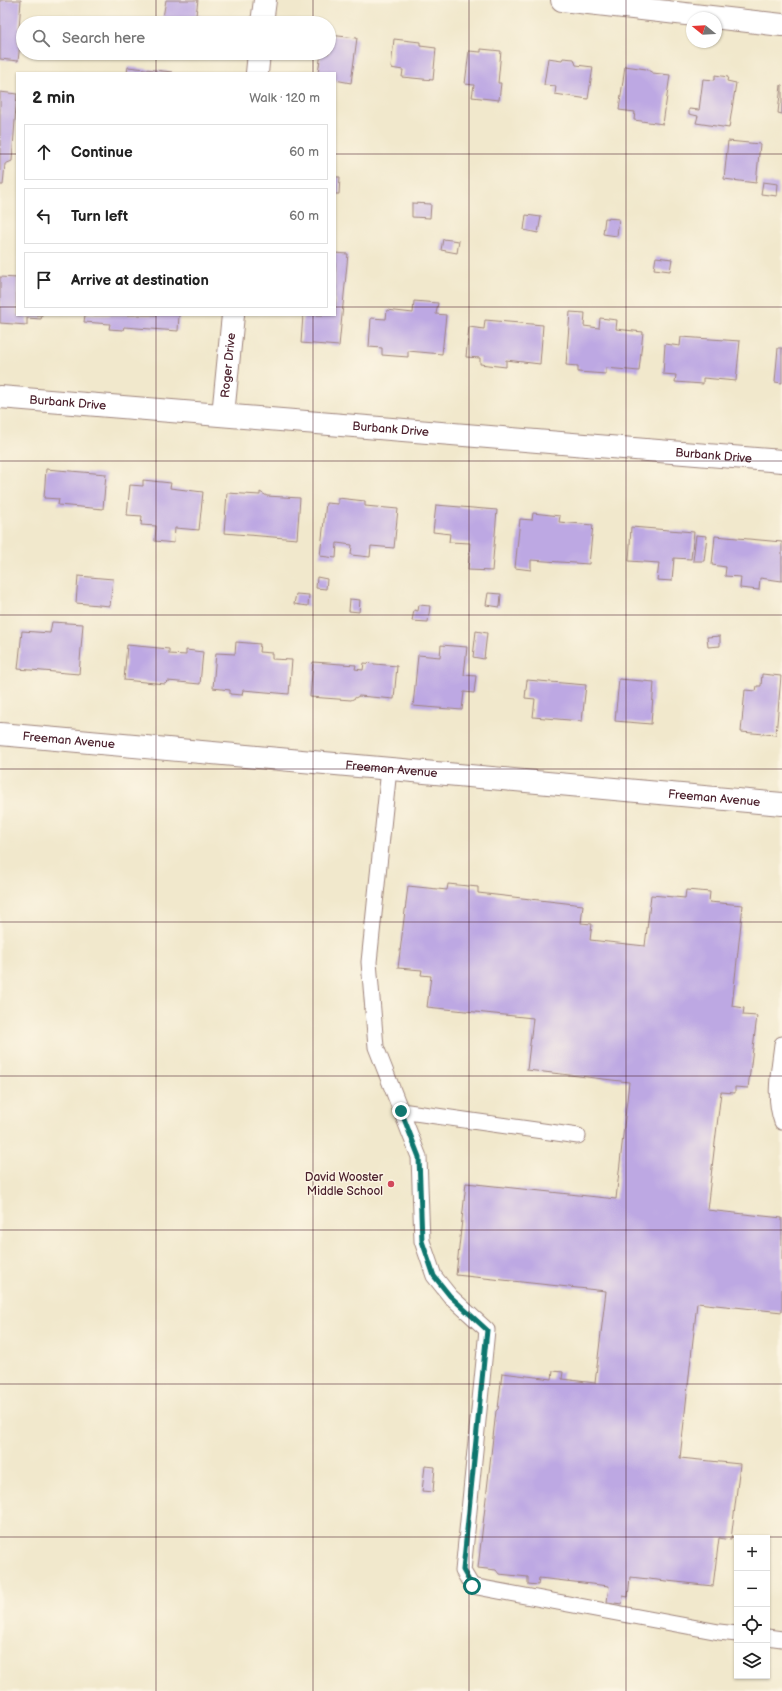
<!DOCTYPE html>
<meta charset="utf-8">
<style>
:root{--surface:#fff;--page:#f6f6f6;--text:#222;--muted:#767676;--line:#e0e0e0}
body{margin:0;font-family:"Balsamiq Sans",sans-serif;background:var(--page);color:var(--text)}
.controls{position:absolute;right:12px;bottom:12px;display:grid;overflow:hidden;border-radius:0px;box-shadow:0 1px 3px #0004}
.controls button{width:36px;height:36px;display:grid;place-items:center;padding:0;border:0;border-bottom:1px solid var(--line);background:var(--surface);color:var(--text);font:20px sans-serif}
.compass{position:absolute;left:686px;top:12px;width:36px;height:36px;border-radius:50%;background:var(--surface);box-shadow:0 1px 3px #0004;rotate:288deg}
.stop{position:absolute;width:12px;height:12px;margin:-9px;border:3px solid #0f766e;border-radius:50%;background:#fff}
.stop.end{background:#0f766e;border-color:#fff;box-shadow:0 1px 4px #0008}
.list{margin:0;padding:0;list-style:none}
h2{display:flex;justify-content:space-between;align-items:center;height:52px;margin:0;padding:0 16px;font-size:17px}
h2 small{font-size:13px;font-weight:400;color:var(--muted)}
.list li{display:grid;grid-template-columns:26px 1fr auto;gap:12px;align-items:center;box-sizing:border-box;height:56px;margin:0 8px 8px;padding:0 8px;border:1px solid var(--line);border-radius:0px}
.list b{display:block;font-size:15px;white-space:nowrap}
.list em{font-size:13px;font-style:normal;color:var(--muted)}
.icon{flex:none;width:22px;height:22px;fill:none;stroke:currentColor;stroke-width:2;stroke-linecap:round;stroke-linejoin:round}
.map{position:relative;flex:none;width:782px;height:1691px;overflow:hidden}
.search{position:absolute;background:var(--surface);box-shadow:0 1px 3px #0004;left:16px;top:16px;width:320px;height:44px;display:flex;align-items:center;gap:10px;box-sizing:border-box;padding:0 14px;border-radius:22px;color:var(--muted);font-size:15px}
.panel{position:absolute;background:var(--surface);box-shadow:0 1px 3px #0004;left:16px;top:72px;width:320px;height:244px;border-radius:0px}
.map>svg:first-child{display:block}
.building{fill:#bda8e3}
.lines{fill:none;stroke-linecap:round;stroke-linejoin:round}
.lane-casing{stroke:#9e847c;stroke-width:17}
.street-casing{stroke:#9e847c;stroke-width:24}
.lane{stroke:#fff;stroke-width:15}
.street{stroke:#fff;stroke-width:22}
.route{stroke:#0f766e;stroke-width:5}
.grid{fill:none;stroke:#4a1f2b;stroke-width:1;stroke-opacity:0.55}
.poi-dot{fill:#d1495b;stroke:#fcf5e5;stroke-width:1.5}
.labels{text-anchor:middle;dominant-baseline:central;stroke-width:3;stroke-linejoin:round;paint-order:stroke}
.street-label{font-size:12px;fill:#4a1f2b;stroke:#fcf5e5}
.poi-label{font-size:12px;fill:#4a1f2b;stroke:#fcf5e5;text-anchor:end}
</style>
<div class="map">
<svg width="782" height="1691" viewBox="0 0 782 1691">
<rect width="100%" height="100%" fill="#fcf5e5"/>
<filter id="ink" filterUnits="userSpaceOnUse"><feTurbulence type="fractalNoise" baseFrequency=".025" numOctaves="2"/><feDisplacementMap in="SourceGraphic" scale="8" xChannelSelector="R" yChannelSelector="G"/><feConvolveMatrix kernelMatrix="1 2 1 2 8 2 1 2 1" color-interpolation-filters="sRGB"/></filter>
<filter id="wash" filterUnits="userSpaceOnUse"><feTurbulence type="fractalNoise" baseFrequency=".012" numOctaves="4" result="noise"/><feDisplacementMap in="SourceGraphic" scale="16" xChannelSelector="R" yChannelSelector="G"/><feGaussianBlur stdDeviation="0.9" result="paint"/><feColorMatrix in="noise" values="0 0 0 0 0 0 0 0 0 0 0 0 0 0 0 0 0 1.4 0 .05"/><feComposite in="paint" operator="in"/></filter>
<g filter="url(#wash)">
<rect width="100%" height="100%" fill="#f1e8cc"/>
<g id="blocks">
<path class="building" d="M 0,0 L 21,0 L 18,44 L 20,44 L 18,61 L 0,59 Z
M 166,0 L 198,0 L 196,15 L 201,16 L 200,23 L 162,23 Z
M 329,35 L 357,38 L 351,83 L 335,80 L 335,73 L 318,73 L 321,53 L 329,53 Z
M 394,39 L 420,42 L 420,46 L 436,48 L 433,80 L 402,77 L 403,70 L 391,68 Z
M 481,49 L 501,51 L 498,83 L 501,83 L 499,100 L 472,97 L 474,85 L 465,84 L 469,51 L 481,52 Z
M 548,58 L 562,60 L 563,58 L 574,59 L 576,65 L 593,67 L 588,99 L 555,94 L 556,86 L 544,85 Z
M 625,66 L 646,69 L 653,73 L 670,75 L 663,124 L 634,120 L 635,112 L 619,110 Z
M 128,67 L 172,72 L 172,73 L 127,73 Z
M 715,75 L 728,77 L 727,81 L 736,83 L 729,128 L 696,123 L 698,116 L 689,114 L 689,109 L 699,110 L 703,79 L 715,80 Z
M 781,85 L 782,85 L 782,114 L 778,113 Z
M 0,92 L 17,94 L 12,161 L 5,164 L 3,185 L 0,185 Z
M 728,141 L 760,144 L 756,183 L 724,179 Z
M 335,177 L 340,177 L 339,194 L 335,194 Z
M 763,182 L 778,184 L 777,196 L 761,194 Z
M 412,203 L 431,204 L 430,218 L 412,217 Z
M 526,215 L 541,217 L 538,233 L 524,230 Z
M 605,218 L 619,219 L 617,236 L 603,234 Z
M 443,239 L 459,241 L 457,253 L 441,250 Z
M 335,253 L 348,254 L 339,346 L 301,343 L 303,315 L 335,315 Z
M 656,257 L 672,259 L 670,271 L 654,269 Z
M 0,277 L 17,278 L 17,315 L 42,315 L 41,319 L 27,318 L 27,325 L 0,323 Z
M 414,301 L 438,303 L 436,314 L 446,315 L 442,354 L 408,351 L 408,357 L 382,355 L 382,348 L 369,347 L 371,318 L 386,319 L 387,310 L 413,313 Z
M 570,312 L 585,313 L 584,326 L 599,328 L 600,318 L 617,320 L 616,329 L 643,332 L 639,371 L 606,368 L 606,374 L 578,372 L 578,366 L 566,365 Z
M 85,315 L 179,315 L 178,331 L 124,327 L 123,330 L 109,329 L 110,324 L 84,322 Z
M 485,320 L 543,325 L 540,364 L 506,360 L 506,367 L 480,364 L 480,358 L 466,357 L 469,327 L 484,329 Z
M 681,337 L 740,341 L 736,381 L 703,378 L 703,384 L 675,382 L 676,375 L 663,374 L 665,344 L 680,346 Z
M 778,348 L 782,348 L 782,383 L 775,382 Z
M 46,469 L 106,474 L 103,509 L 58,505 L 59,499 L 44,498 Z
M 143,480 L 171,483 L 170,488 L 203,492 L 199,530 L 175,528 L 174,543 L 155,541 L 156,526 L 141,525 L 142,516 L 127,515 L 130,485 L 143,486 Z
M 260,492 L 267,496 L 300,498 L 297,539 L 224,533 L 227,493 L 260,495 Z
M 338,498 L 365,501 L 365,506 L 398,509 L 394,548 L 371,546 L 370,557 L 351,555 L 352,545 L 337,543 L 336,558 L 320,556 L 326,503 L 338,504 Z
M 436,505 L 497,510 L 492,571 L 468,570 L 470,543 L 449,542 L 450,534 L 433,532 Z
M 533,513 L 560,516 L 559,522 L 593,525 L 589,564 L 531,560 L 531,570 L 515,568 L 520,519 L 532,520 Z
M 631,527 L 694,532 L 691,559 L 674,558 L 672,581 L 657,580 L 659,563 L 629,561 Z
M 696,535 L 707,536 L 704,561 L 693,561 Z
M 715,536 L 782,542 L 782,581 L 760,578 L 759,590 L 740,588 L 741,577 L 725,576 L 726,567 L 712,565 Z
M 78,576 L 113,579 L 110,606 L 76,603 Z
M 317,577 L 327,579 L 326,589 L 316,588 Z
M 488,593 L 501,594 L 500,607 L 486,605 Z
M 296,594 L 309,595 L 308,606 L 294,604 Z
M 350,599 L 360,600 L 359,612 L 349,611 Z
M 419,605 L 430,606 L 428,622 L 412,621 L 414,610 L 418,611 Z
M 52,622 L 83,624 L 79,674 L 18,669 L 22,631 L 50,633 Z
M 476,631 L 487,633 L 484,659 L 473,657 Z
M 720,636 L 720,646 L 708,647 L 707,637 Z
M 236,642 L 260,644 L 259,652 L 272,653 L 272,659 L 292,660 L 289,694 L 243,690 L 242,695 L 230,694 L 230,690 L 213,688 L 216,653 L 235,654 Z
M 127,645 L 169,649 L 169,654 L 186,655 L 186,650 L 203,652 L 200,684 L 168,681 L 165,684 L 124,680 Z
M 441,645 L 467,647 L 464,675 L 476,676 L 474,693 L 464,692 L 462,710 L 413,706 L 418,655 L 440,657 Z
M 313,662 L 356,665 L 355,669 L 363,670 L 364,663 L 397,666 L 394,699 L 359,696 L 351,700 L 310,697 Z
M 762,674 L 781,676 L 776,735 L 741,732 L 745,690 L 756,691 L 757,686 L 761,686 Z
M 619,679 L 654,682 L 651,724 L 615,721 Z
M 527,680 L 586,685 L 582,721 L 533,717 L 535,699 L 525,698 Z
M 448,884 L 478,887 L 478,893 L 583,905 L 581,923 L 592,924 L 590,940 L 645,946 L 651,895 L 685,898 L 686,890 L 710,892 L 709,902 L 743,905 L 732,1006 L 744,1008 L 743,1015 L 757,1016 L 748,1088 L 735,1087 L 735,1093 L 721,1092 L 707,1210 L 782,1218 L 782,1312 L 697,1303 L 680,1458 L 740,1464 L 731,1540 L 719,1538 L 713,1586 L 630,1577 L 628,1597 L 623,1596 L 622,1604 L 607,1602 L 609,1586 L 539,1578 L 538,1585 L 528,1584 L 528,1577 L 499,1574 L 496,1570 L 478,1568 L 496,1411 L 498,1409 L 502,1373 L 552,1379 L 553,1371 L 563,1372 L 562,1379 L 595,1383 L 606,1291 L 456,1275 L 466,1183 L 616,1199 L 629,1082 L 527,1070 L 533,1018 L 427,1007 L 431,976 L 421,975 L 422,970 L 398,968 L 408,886 L 447,890 Z
M 425,1466 L 435,1467 L 433,1492 L 422,1491 Z"/>
</g>
</g>
<g filter="url(#ink)">
<use href="#blocks" fill-opacity="0" stroke="#9e847c" stroke-width="1"/>
<g class="lines">
<g class="lane-casing">
<path id="lane" d="M 389,769 L 369,962 L 376,1047 L 419,1157 L 422,1241 L 434,1276 L 450,1296 L 487,1330 L 463,1571 L 472,1586 L 719,1632 L 737,1634
M 782,1044 C 779,1070 773,1097 782,1122
M 401,1111 L 578,1136
M 767,1637 L 782,1639"/>
</g>
<g class="street-casing">
<g id="street">
<path d="M 562,0 L 782,25"/>
<path d="M 262,23 L 265,0"/>
<path d="M 257,73 L 259,53"/>
<path id="s1" d="M 0,397 L 782,461"/>
<path id="s2" d="M 223,415 L 233,315"/>
<path id="s3" d="M 0,734 L 782,804"/>
</g>
</g>
<use href="#lane" class="lane"/>
<use href="#street" class="street"/>
</g>
</g>
<g class="lines" filter="url(#ink)">
<path class="route" d="M 401,1111 L 419,1157 L 422,1241 L 434,1276 L 450,1296 L 487,1330 L 463,1570 L 472,1586"/>
</g>
<path class="grid" d="M 156,0 L 156,23M 313,0 L 313,23M 469,0 L 469,1691M 626,0 L 626,1691M 156,53 L 156,73M 313,53 L 313,73M 0,154 L 17,154M 335,154 L 782,154M 0,307 L 17,307M 335,307 L 782,307M 156,315 L 156,1691M 313,315 L 313,1691M 0,461 L 782,461M 0,615 L 782,615M 0,769 L 782,769M 0,922 L 782,922M 0,1076 L 782,1076M 0,1230 L 782,1230M 0,1384 L 782,1384M 0,1537 L 782,1537"/>
<circle class="poi-dot" cx="391" cy="1184" r="4"/>
<g class="labels">
<g class="street-label">
<text stroke="none"><textPath href="#s2" startOffset="50">Roger Drive</textPath></text>
<text stroke="none"><textPath href="#s1" startOffset="68">Burbank Drive</textPath></text>
<text stroke="none"><textPath href="#s1" startOffset="392">Burbank Drive</textPath></text>
<text stroke="none"><textPath href="#s1" startOffset="716">Burbank Drive</textPath></text>
<text stroke="none"><textPath href="#s3" startOffset="69">Freeman Avenue</textPath></text>
<text stroke="none"><textPath href="#s3" startOffset="393">Freeman Avenue</textPath></text>
<text stroke="none"><textPath href="#s3" startOffset="717">Freeman Avenue</textPath></text>
</g>
<g class="poi-label">
<text x="383" y="1177">David Wooster<tspan x="383" dy="14">Middle School</tspan></text>
</g>
</g>
</svg>
<div class="controls">
<button>+</button>
<button>−</button>
<button><svg class="icon" aria-label="locate" viewBox="0 0 24 24"><circle cx="12" cy="12" r="6"/><path d="M12 2v4M12 18v4M2 12h4M18 12h4"/></svg></button>
<button><svg class="icon" aria-label="layers" viewBox="0 0 24 24"><path d="M12 4l9 5-9 5-9-5zM3 14l9 5 9-5"/></svg></button>
</div>
<svg class="compass" viewBox="-18 -18 36 36"><path d="M0-13l5 13h-10z" fill="#e53935"/><path d="M0 13l5-13h-10z" fill="#767676"/></svg>
<div class="stop" style="left:472px;top:1586px"></div>
<div class="stop end" style="left:401px;top:1111px"></div>
<div class="search"><svg class="icon" aria-label="search" viewBox="0 0 24 24"><circle cx="10" cy="10" r="6"/><path d="M15 15l6 6"/></svg>Search here</div>
<section class="panel">
<h2>2 min<small>Walk · 120 m</small></h2>
<ul class="list">
<li><svg class="icon" aria-label="ahead" viewBox="0 0 24 24"><path d="M12 20V5M6 11l6-6 6 6"/></svg><div><b>Continue</b></div><em>60 m</em></li>
<li><svg class="icon" aria-label="left" viewBox="0 0 24 24"><path d="M17 20v-9H6M10 6l-5 5 5 5"/></svg><div><b>Turn left</b></div><em>60 m</em></li>
<li><svg class="icon" aria-label="arrive" viewBox="0 0 24 24"><path d="M6 21V4h12l-3 4 3 4H6"/></svg><div><b>Arrive at destination</b></div></li>
</ul>
</section>
</div>
